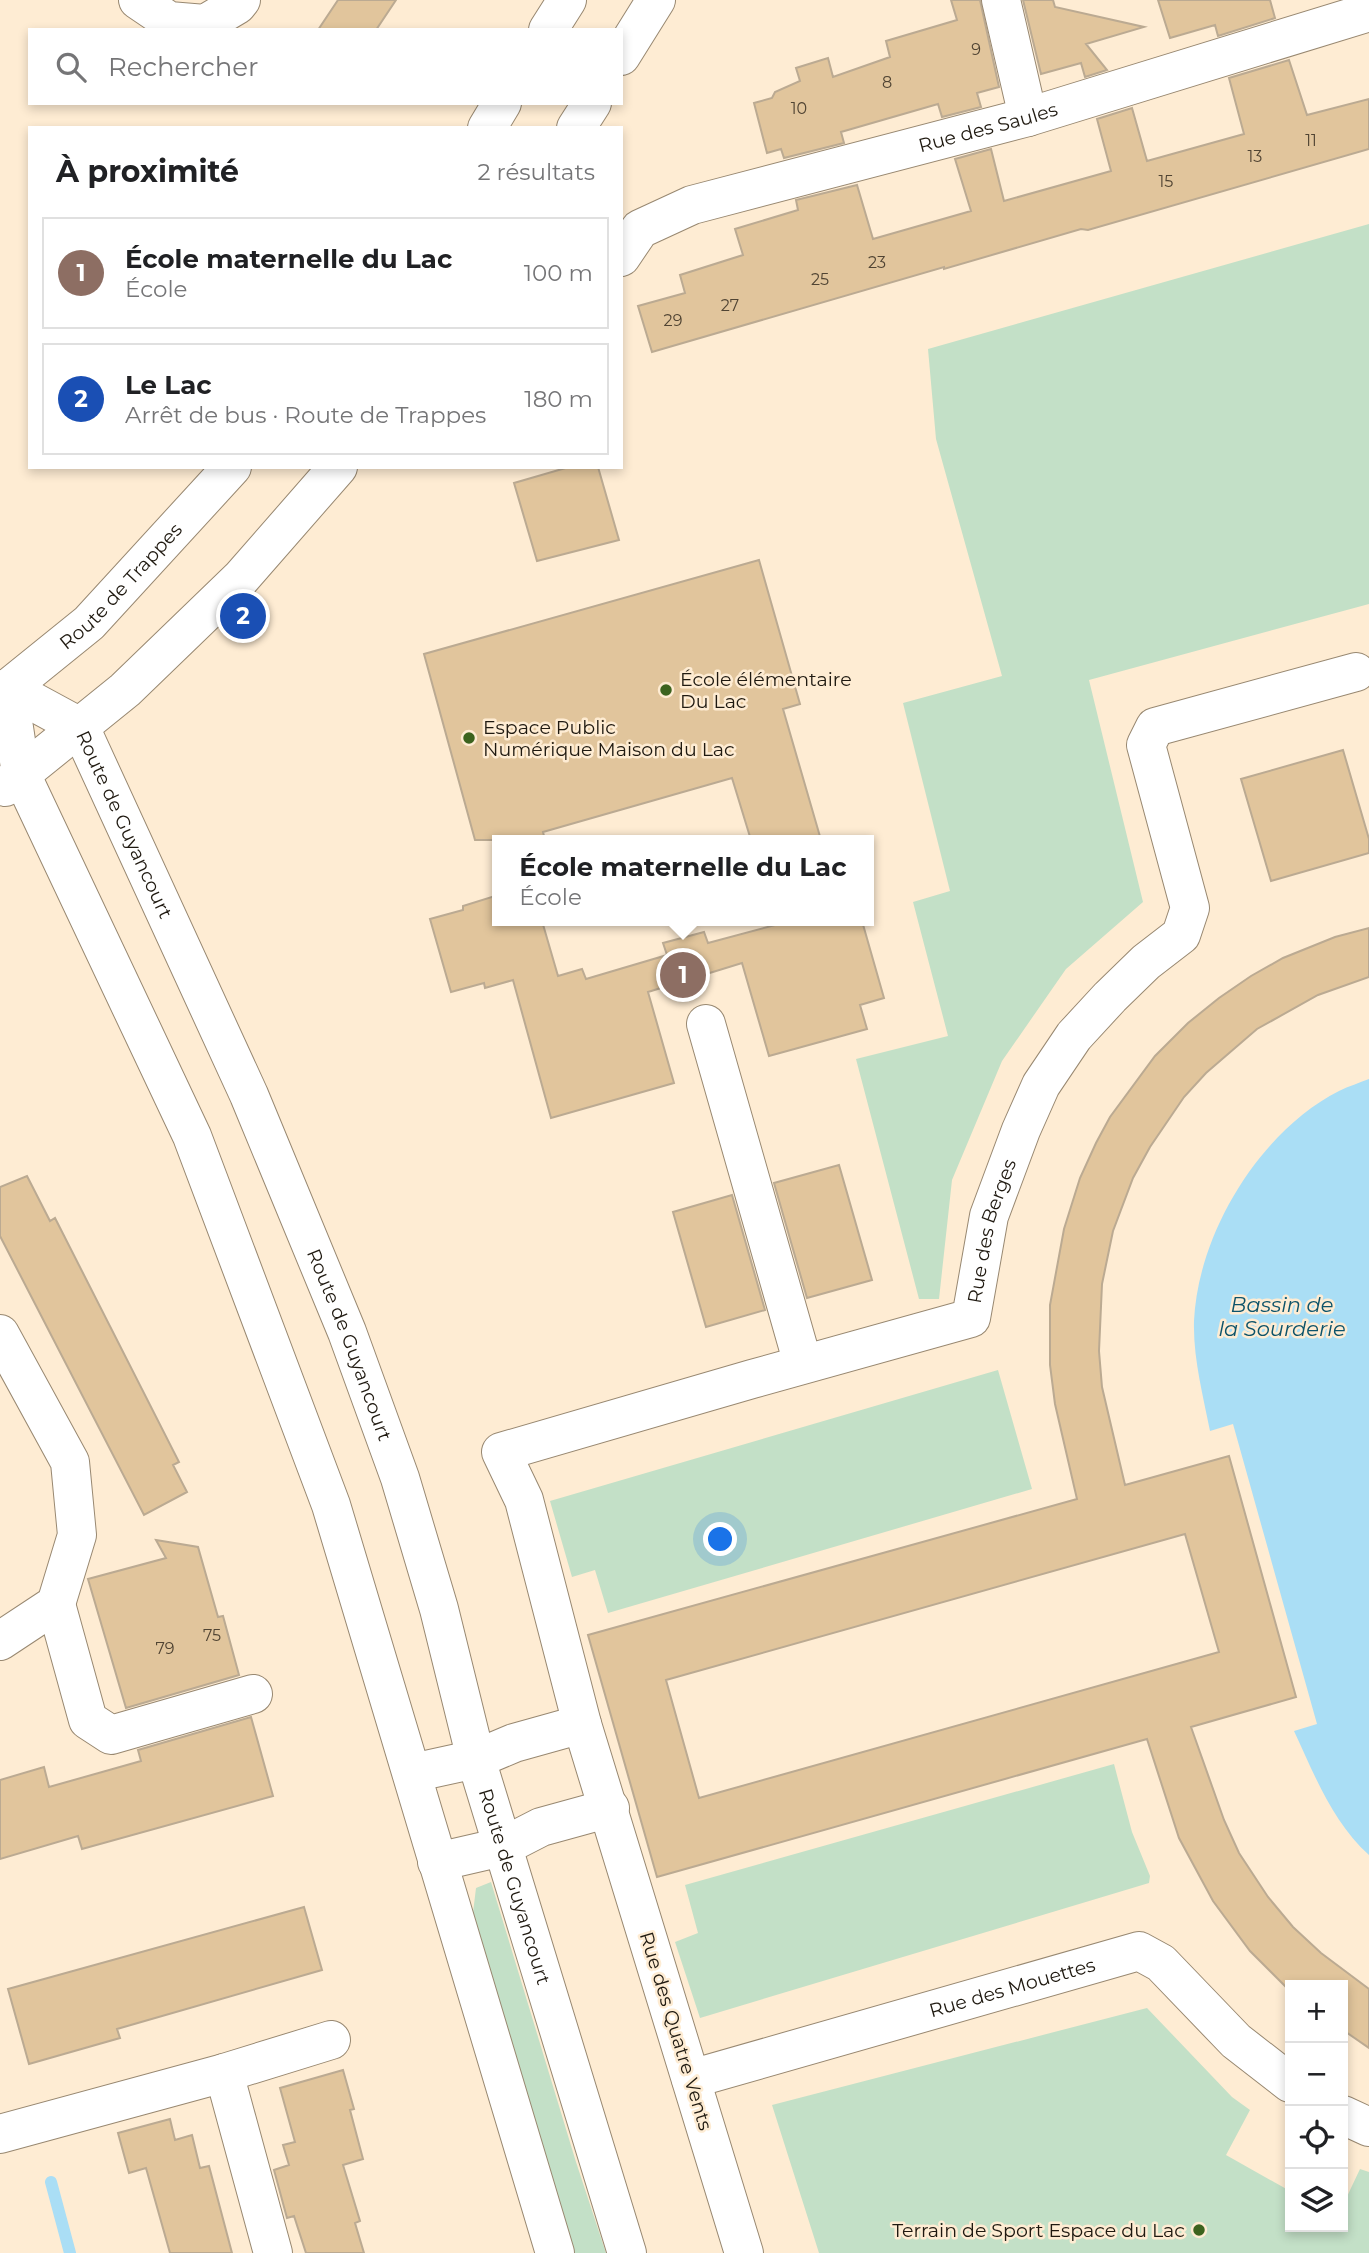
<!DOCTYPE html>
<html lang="fr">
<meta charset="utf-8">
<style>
:root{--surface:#fff;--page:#f2f2f2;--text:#202124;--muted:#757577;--line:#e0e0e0;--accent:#1a73e8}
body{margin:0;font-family:Montserrat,sans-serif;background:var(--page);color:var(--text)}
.controls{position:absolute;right:21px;bottom:21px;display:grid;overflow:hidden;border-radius:0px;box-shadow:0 4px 10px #0003}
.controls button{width:63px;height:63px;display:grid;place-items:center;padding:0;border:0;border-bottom:2px solid var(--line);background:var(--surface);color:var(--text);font:35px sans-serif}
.you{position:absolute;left:721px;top:1540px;width:24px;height:24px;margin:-18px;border:5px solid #fff;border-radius:50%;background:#1a73e8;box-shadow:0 0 0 10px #1a73e833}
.badge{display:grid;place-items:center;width:46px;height:46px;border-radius:50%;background:var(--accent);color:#fff;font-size:23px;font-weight:700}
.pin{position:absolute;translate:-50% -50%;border:4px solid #fff;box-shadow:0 2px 7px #0006}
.popup{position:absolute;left:492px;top:835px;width:382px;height:91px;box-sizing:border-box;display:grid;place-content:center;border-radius:0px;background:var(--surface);filter:drop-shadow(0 2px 5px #0005);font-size:23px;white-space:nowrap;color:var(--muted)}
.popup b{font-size:26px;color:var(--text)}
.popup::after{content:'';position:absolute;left:50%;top:100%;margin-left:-14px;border:14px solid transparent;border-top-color:var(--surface)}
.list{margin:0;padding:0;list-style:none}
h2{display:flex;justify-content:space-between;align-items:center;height:91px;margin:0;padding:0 28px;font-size:30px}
h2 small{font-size:23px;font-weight:400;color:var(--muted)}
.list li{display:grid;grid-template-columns:46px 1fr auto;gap:21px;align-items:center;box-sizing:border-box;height:112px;margin:0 14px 14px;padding:0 14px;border:2px solid var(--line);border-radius:0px}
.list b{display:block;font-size:26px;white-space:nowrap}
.list p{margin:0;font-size:23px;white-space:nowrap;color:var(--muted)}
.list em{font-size:23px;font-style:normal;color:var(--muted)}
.icon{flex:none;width:38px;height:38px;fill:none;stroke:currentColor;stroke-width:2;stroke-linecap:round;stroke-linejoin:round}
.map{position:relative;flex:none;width:1369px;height:2253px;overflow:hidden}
.search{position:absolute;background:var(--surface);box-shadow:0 4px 10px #0003;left:28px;top:28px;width:595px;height:77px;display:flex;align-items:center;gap:18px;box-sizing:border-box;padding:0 24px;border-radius:0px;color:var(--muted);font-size:26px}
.panel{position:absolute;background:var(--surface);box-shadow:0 4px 10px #0003;left:28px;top:126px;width:595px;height:343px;border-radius:0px}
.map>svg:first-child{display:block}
.green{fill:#c3e0c7}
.water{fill:#aadef5}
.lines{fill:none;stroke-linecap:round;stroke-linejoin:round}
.stream{stroke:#aadef5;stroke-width:12}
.building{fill:#e1c59c;stroke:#bbaa92;stroke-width:2;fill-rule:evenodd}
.minor-casing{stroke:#988871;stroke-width:40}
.major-casing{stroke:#988871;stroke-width:40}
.minor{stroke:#fff;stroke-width:38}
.major{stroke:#fff;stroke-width:38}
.poi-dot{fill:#3c631e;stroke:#feecd3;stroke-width:2.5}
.labels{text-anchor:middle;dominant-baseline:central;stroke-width:5;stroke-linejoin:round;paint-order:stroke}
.number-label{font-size:16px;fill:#504433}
.street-label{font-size:19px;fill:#1f1910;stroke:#feecd3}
.poi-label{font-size:19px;fill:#1f1910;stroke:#feecd3;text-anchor:start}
.water-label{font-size:21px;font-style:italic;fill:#0d536a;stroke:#feecd3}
</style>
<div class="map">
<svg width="1369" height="2253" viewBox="0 0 1369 2253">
<rect width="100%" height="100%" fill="#feecd3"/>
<path class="green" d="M 1369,224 L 1369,604 L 1089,680 L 1143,902 L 1066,969 L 1002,1061 L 952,1180 L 939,1299 L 919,1299 L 856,1059 L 948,1036 L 913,902 L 950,891 L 903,703 L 1002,676 L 936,439 L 928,349 Z
M 998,1370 L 1032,1489 L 608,1613 L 595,1570 L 572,1577 L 550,1501 Z
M 1114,1764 L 1132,1832 L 1150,1876 L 1149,1883 L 700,2018 L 675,1942 L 698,1933 L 685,1885 Z
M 491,1882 L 576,2162 L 606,2253 L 570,2253 L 472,1921 L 476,1888 Z
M 1147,2008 L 1232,2097 L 1250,2110 L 1226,2155 L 1290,2191 L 1290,2227 L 1343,2227 L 1343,2205 L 1360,2169 L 1369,2172 L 1369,2253 L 819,2253 L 772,2105 Z"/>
<path class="water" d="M 1369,1079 L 1369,1855 C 1333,1823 1314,1774 1294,1731 L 1317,1724 L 1233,1424 L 1210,1431 C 1203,1395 1193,1358 1194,1321 C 1198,1233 1260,1131 1339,1091 C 1349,1086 1359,1083 1369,1079 Z"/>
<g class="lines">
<path class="stream" d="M 51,2182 L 70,2253"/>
</g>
<path class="building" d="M 338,0 L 396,0 L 376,30 L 318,30 Z
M 951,0 L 980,0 L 999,87 L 977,93 L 981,107 L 942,117 L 938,104 L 841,132 L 844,143 L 784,158 L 781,149 L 767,153 L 754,103 L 772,98 L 775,92 L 800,81 L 796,68 L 828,58 L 833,77 L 890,57 L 886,41 L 957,20 Z
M 1023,0 L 1053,0 L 1055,7 L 1144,27 L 1086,44 L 1107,70 L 1085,77 L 1081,63 L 1041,74 Z
M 1158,0 L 1270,0 L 1275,18 L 1218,36 L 1215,25 L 1170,38 Z
M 1289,60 L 1307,115 L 1369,99 L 1369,149 L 1088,230 L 1081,229 L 944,269 L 944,267 L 652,352 L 638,306 L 685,293 L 680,275 L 743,255 L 735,229 L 798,210 L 796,200 L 857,185 L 873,239 L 971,211 L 955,159 L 991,149 L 1004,201 L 1111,171 L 1097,119 L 1132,108 L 1147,161 L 1244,134 L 1229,78 Z
M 569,467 L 598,467 L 619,540 L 537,561 L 514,483 Z
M 759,560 L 800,704 L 783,709 L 821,840 L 751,840 L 732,778 L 543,832 L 545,840 L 475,840 L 424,654 Z
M 1343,750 L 1369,839 L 1369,853 L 1271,881 L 1241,779 Z
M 498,895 L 498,921 L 542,921 L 558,976 L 582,969 L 586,979 L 667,955 L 663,943 L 704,932 L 708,943 L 790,921 L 862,921 L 884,998 L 860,1005 L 867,1029 L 769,1056 L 742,963 L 648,992 L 674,1083 L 551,1118 L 513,980 L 485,988 L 484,983 L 451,992 L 430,919 L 463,910 L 463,906 Z
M 1369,928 L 1369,977 L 1318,995 L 1257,1029 L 1206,1073 L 1184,1097 L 1150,1147 L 1133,1178 L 1113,1231 L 1102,1284 L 1099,1351 L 1102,1387 L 1125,1485 L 1229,1456 L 1296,1697 L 1191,1727 L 1224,1820 L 1239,1853 L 1268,1897 L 1293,1927 L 1321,1953 L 1369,1989 L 1369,2048 L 1343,2030 L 1343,1985 L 1290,1985 L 1290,1991 L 1250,1951 L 1213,1901 L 1179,1838 L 1147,1739 L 657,1877 L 588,1635 L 1077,1499 L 1055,1404 L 1050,1365 L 1050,1305 L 1064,1229 L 1080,1178 L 1096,1143 L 1110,1117 L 1155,1056 L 1188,1023 L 1219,998 L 1251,976 L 1283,958 L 1335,937 ZM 1185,1534 L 1219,1652 L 699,1798 L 666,1680 Z
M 839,1165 L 872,1280 L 807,1298 L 774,1183 Z
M 27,1176 L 50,1221 L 55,1218 L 179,1462 L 173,1465 L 187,1492 L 144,1515 L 0,1236 L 0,1187 Z
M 732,1195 L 765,1310 L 706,1327 L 673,1212 Z
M 156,1540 L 198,1547 L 218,1617 L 223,1616 L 239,1675 L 126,1708 L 88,1579 L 166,1558 Z
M 251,1717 L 273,1796 L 82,1849 L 78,1836 L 0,1859 L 0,1780 L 44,1767 L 49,1787 L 141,1761 L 138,1750 Z
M 304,1907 L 322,1970 L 117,2029 L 120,2038 L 29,2064 L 8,1989 Z
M 343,2070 L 354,2109 L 350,2110 L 363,2159 L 343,2165 L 360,2221 L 355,2223 L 364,2253 L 306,2253 L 294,2216 L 287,2218 L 274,2170 L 289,2165 L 283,2145 L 295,2142 L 280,2088 Z
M 170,2119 L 175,2140 L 192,2135 L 200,2168 L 209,2166 L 232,2253 L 170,2253 L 146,2168 L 129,2173 L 118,2133 Z"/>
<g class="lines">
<g class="minor-casing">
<g id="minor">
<path d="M 138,0 L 169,21 L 205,24 L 237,5 L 241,0"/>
<path d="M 1001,0 L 1028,117"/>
<path id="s1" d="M 621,257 L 640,229 L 692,205 L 1028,117 L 1369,12"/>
<path d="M 706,1024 L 803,1364"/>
<path d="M 0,1334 L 70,1462 L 77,1535 L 56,1604 L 0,1641"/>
<path d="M 56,1604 L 88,1720 L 111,1735 L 253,1694"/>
<path d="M 412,1773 L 476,1759 L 514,1743 L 582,1724"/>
<path d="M 437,1862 L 502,1847 L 541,1827 L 610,1808"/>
<path d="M 224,2073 L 273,2253"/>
<path id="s2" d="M 691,2079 L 1139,1951 L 1161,1963 L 1236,2041 L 1290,2083"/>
<path d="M 1343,2115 L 1369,2127"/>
<path d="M 0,2134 L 224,2073 L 331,2040"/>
<path id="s3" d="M 744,2253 L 582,1724 L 524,1500 L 501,1452 L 752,1379 L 971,1318 L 989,1216 L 1021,1130 L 1041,1085 L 1074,1036 L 1110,997 L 1146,962 L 1181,935 L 1190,908 L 1146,745 L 1155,727 L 1356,672"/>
</g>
</g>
<g class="major-casing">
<g id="major">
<path d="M 548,30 L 567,0"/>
<path d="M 621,56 L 656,0"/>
<path d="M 487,128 L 502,103"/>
<path d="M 576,128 L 592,103"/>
<path id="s4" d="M 8,688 L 80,727 L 249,1095 L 347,1332 L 400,1478 L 439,1609 L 476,1759 L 627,2253"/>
<path d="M 8,688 L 21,774 L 192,1136 L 331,1505 L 555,2253"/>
<path id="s5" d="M 0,695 L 89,623 L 232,467"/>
<path d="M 5,787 L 125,690 L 241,578 L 338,467"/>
</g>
</g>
<use href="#minor" class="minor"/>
<use href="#major" class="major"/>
</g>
<g class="poi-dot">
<circle cx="666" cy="690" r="7"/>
<circle cx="469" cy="738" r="7"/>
<circle cx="1199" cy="2230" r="7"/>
</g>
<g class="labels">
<g class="number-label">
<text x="976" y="49">9</text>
<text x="887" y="82">8</text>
<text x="799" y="108">10</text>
<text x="1311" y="140">11</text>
<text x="1255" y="156">13</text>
<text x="1166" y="181">15</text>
<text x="877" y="262">23</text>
<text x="820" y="279">25</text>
<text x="730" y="305">27</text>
<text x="673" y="320">29</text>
<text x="212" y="1635">75</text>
<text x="165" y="1648">79</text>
</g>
<g class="street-label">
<text stroke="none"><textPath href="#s1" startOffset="397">Rue des Saules</textPath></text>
<text stroke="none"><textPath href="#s5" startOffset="163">Route de Trappes</textPath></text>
<text stroke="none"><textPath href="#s4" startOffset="189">Route de Guyancourt</textPath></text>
<text stroke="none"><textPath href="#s3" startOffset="1416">Rue des Berges</textPath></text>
<text stroke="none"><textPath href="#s4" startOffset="756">Route de Guyancourt</textPath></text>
<text stroke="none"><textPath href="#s4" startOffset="1323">Route de Guyancourt</textPath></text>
<text stroke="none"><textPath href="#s2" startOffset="334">Rue des Mouettes</textPath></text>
<text transform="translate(676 2031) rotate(73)">Rue des Quatre Vents</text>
</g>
<g class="poi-label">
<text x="680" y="679">École élémentaire<tspan x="680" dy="22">Du Lac</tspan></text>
<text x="483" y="727">Espace Public<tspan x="483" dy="22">Numérique Maison du Lac</tspan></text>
<text x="1185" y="2230" text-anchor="end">Terrain de Sport Espace du Lac</text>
</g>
<g class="water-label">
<text x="1282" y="1304">Bassin de<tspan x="1282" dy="24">la Sourderie</tspan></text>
</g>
</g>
</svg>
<div class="controls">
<button>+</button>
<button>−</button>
<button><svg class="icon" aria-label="locate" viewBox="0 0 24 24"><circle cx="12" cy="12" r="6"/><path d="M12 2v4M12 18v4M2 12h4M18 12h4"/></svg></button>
<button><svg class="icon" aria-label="layers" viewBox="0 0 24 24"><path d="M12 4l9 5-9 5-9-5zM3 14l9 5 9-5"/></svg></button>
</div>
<div class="you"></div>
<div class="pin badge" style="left:683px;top:975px;background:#8d6e63">1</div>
<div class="popup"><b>École maternelle du Lac</b>École</div>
<div class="pin badge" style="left:243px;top:616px;background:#1a4fb4">2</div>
<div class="search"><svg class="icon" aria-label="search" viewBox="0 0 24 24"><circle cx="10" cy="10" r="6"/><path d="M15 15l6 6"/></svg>Rechercher</div>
<section class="panel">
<h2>À proximité<small>2 résultats</small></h2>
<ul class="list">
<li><span class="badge" style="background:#8d6e63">1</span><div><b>École maternelle du Lac</b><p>École</p></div><em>100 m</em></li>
<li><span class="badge" style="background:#1a4fb4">2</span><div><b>Le Lac</b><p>Arrêt de bus · Route de Trappes</p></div><em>180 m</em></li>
</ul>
</section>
</div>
